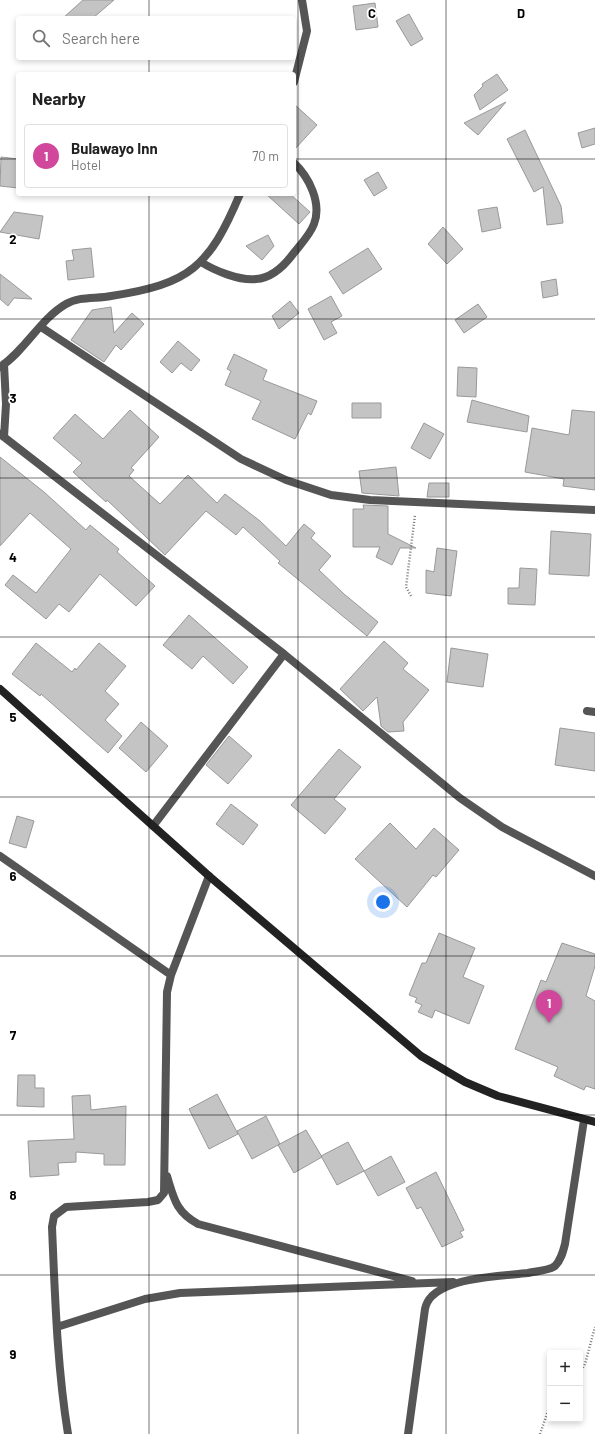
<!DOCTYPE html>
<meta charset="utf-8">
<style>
:root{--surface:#fff;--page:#f6f6f6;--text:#222;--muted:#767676;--line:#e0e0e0;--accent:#7c3aed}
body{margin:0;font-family:Barlow,sans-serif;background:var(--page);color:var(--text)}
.controls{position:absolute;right:12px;bottom:12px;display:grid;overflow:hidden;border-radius:4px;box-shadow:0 2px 6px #0003}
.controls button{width:36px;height:36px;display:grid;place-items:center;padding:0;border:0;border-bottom:1px solid var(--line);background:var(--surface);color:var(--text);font:20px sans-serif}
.you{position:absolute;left:383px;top:902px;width:14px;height:14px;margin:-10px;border:3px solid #fff;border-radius:50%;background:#1a73e8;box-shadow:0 0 0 6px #1a73e833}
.badge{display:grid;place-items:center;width:26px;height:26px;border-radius:50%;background:var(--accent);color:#fff;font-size:13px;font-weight:700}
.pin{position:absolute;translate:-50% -33px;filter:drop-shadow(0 1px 2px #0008)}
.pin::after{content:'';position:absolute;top:21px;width:14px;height:12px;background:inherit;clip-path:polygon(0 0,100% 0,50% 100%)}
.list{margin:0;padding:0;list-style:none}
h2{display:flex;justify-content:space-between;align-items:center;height:52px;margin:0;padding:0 16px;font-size:17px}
h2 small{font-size:13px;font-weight:400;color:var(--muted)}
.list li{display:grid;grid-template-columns:26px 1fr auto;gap:12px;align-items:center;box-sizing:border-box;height:64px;margin:0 8px 8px;padding:0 8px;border:1px solid var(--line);border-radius:4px}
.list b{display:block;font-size:15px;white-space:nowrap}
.list p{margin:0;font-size:13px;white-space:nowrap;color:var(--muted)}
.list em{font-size:13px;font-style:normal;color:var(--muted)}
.icon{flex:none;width:22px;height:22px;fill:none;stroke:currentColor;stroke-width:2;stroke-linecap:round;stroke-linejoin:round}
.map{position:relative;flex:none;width:595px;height:1434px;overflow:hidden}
.search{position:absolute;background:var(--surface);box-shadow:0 2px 6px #0003;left:16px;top:16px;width:280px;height:44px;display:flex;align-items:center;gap:10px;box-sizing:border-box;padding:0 14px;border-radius:4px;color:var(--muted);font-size:15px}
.panel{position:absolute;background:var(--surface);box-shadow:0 2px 6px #0003;left:16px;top:72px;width:280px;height:124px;border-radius:4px}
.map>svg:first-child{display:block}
.building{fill:#c4c4c4;stroke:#999}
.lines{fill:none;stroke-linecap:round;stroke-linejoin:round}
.path{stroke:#777;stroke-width:2.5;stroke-dasharray:1 2;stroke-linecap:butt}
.street{stroke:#555;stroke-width:8}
.secondary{stroke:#222;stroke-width:8}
.grid{fill:none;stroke:#000;stroke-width:1;stroke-opacity:0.55}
.grid-label{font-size:13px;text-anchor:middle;font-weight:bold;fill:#000;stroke:#fff;stroke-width:3.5;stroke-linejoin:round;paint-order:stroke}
</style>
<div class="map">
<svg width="595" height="1434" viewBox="0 0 595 1434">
<rect width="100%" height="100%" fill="#fff"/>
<path class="building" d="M 83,0 L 114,0 L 93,18 L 63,18 Z
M 375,3 L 378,27 L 356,30 L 353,6 Z
M 409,14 L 423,39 L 411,46 L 396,21 Z
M 497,74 L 508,90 L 480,110 L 474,95 L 483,86 L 482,84 Z
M 506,102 L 478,135 L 464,123 Z
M 294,104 L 317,125 L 294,150 Z
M 595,128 L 595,144 L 582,148 L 578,133 Z
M 525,130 L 561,206 L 563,223 L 547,225 L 543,187 L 534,192 L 507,139 Z
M 1,157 L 18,159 L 18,188 L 0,186 Z
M 378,172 L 387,188 L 374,196 L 364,180 Z
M 266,194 L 290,194 L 310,212 L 299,224 Z
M 497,207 L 501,228 L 482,232 L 478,210 Z
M 14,212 L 43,216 L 39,239 L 0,232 Z
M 443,227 L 463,249 L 447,264 L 428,244 Z
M 268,235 L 274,246 L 262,260 L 246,246 Z
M 91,248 L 94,277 L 68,280 L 66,261 L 74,260 L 72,250 Z
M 368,248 L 382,269 L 343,294 L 329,272 Z
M 0,274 L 32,299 L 14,298 L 8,306 L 0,299 Z
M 556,279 L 558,295 L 543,298 L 541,282 Z
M 331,296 L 342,316 L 331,322 L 337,333 L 324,340 L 308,309 Z
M 290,301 L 299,313 L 279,329 L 272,316 Z
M 478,304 L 487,317 L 464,333 L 455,320 Z
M 111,307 L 114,333 L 132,313 L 144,324 L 121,350 L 116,345 L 104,362 L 71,340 L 92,310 Z
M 178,341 L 200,360 L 191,371 L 181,363 L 172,373 L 160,362 Z
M 234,354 L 267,370 L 263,380 L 317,401 L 311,415 L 308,413 L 295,439 L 252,419 L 261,401 L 225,385 L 231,371 L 227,369 Z
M 458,367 L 477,368 L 476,397 L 457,396 Z
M 472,400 L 529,416 L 527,432 L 467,422 Z
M 352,403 L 381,403 L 381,418 L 352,418 Z
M 130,410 L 159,437 L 131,468 L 134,470 L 129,476 L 160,504 L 188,475 L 217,503 L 225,494 L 260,521 L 286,546 L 304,524 L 315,533 L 311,538 L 331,556 L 319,570 L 344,594 L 378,622 L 367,636 L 278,563 L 280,561 L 243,527 L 236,535 L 206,511 L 165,555 L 107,500 L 106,502 L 73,472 L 82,463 L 53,438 L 75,414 L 103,439 Z
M 572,410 L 595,412 L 595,490 L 563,486 L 564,479 L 525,472 L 532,428 L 569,435 Z
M 424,423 L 444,434 L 430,459 L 411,448 Z
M 0,457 L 44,492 L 86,530 L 90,525 L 119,549 L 117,552 L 155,586 L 136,606 L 100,574 L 69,612 L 59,604 L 46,619 L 5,585 L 13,575 L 36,593 L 71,549 L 30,513 L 0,546 Z
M 396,467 L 399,496 L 362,493 L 359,471 Z
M 429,483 L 449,483 L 449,497 L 427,497 Z
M 363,505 L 388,506 L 388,534 L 416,548 L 400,548 L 392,565 L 376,557 L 380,547 L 353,547 L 353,509 L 364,509 Z
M 551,531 L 591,534 L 589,576 L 549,574 Z
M 437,548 L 457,551 L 451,596 L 426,593 L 426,570 L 434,572 Z
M 520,568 L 537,569 L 535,605 L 508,604 L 508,588 L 519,588 Z
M 189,615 L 248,667 L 233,684 L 203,656 L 192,669 L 163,645 Z
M 384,641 L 408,663 L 403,669 L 429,690 L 403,722 L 404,731 L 388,732 L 381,726 L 377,697 L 363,711 L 340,689 Z
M 36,643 L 72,672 L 75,668 L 76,670 L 99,643 L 126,666 L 105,691 L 119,704 L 105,720 L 122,736 L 108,753 L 41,694 L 40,696 L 12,674 Z
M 451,648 L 488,654 L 483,687 L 447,682 Z
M 141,722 L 168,746 L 146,772 L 119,748 Z
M 560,728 L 595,733 L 595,771 L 555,765 Z
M 229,736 L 252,756 L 228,784 L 206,765 Z
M 339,749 L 361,767 L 334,799 L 346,809 L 325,834 L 291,805 Z
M 231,804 L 258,825 L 243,845 L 216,824 Z
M 17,816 L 34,821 L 26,848 L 9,843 Z
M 390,823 L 416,849 L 434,828 L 459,850 L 436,877 L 433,875 L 407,907 L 355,859 Z
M 439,933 L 475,948 L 463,977 L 484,986 L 469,1024 L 435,1010 L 432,1018 L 418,1012 L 422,1005 L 415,1002 L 417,998 L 409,995 L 422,963 L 426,963 Z
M 562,943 L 595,954 L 595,966 L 586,996 L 595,1001 L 595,1089 L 586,1086 L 584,1090 L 554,1076 L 558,1067 L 515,1049 L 541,980 L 546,982 Z
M 18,1075 L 35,1075 L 35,1088 L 44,1088 L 44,1107 L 17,1106 Z
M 217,1094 L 238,1134 L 209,1149 L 189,1109 Z
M 90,1095 L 91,1110 L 126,1106 L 125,1165 L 104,1165 L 104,1154 L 76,1152 L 76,1162 L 58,1163 L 59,1175 L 30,1177 L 28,1141 L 74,1139 L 72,1096 Z
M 266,1116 L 280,1144 L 252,1159 L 237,1131 Z
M 306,1130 L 322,1157 L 294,1173 L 278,1145 Z
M 348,1142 L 364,1171 L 337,1185 L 321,1156 Z
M 391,1156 L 405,1182 L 378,1196 L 364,1171 Z
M 436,1172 L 464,1230 L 460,1232 L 463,1237 L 442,1247 L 421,1207 L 417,1209 L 406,1188 Z"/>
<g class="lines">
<path class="path" d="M 411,596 L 406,587 L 415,515
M 580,1373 L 585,1364 L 595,1327
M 540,1434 L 550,1405"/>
<path class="street" d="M 294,82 L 307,31 L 302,0
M 201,262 C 215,271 240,281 256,279 C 272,278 284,266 293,254 C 300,245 310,235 314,224 C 322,203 309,177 294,163
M 41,327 L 241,459 L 286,480 L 331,495 L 370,500 L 595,510
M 0,367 C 25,351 40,319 66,304 C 79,296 97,299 111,296 C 190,284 209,267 240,194
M 0,434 L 284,654 L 460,798 L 502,827 L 595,876
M 4,437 L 6,404 L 4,364
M 587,711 L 595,712
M 153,826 L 284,654
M 0,856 L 171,975
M 167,1176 C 174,1199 176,1212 198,1224 L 412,1281
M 57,1327 L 145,1299 L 180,1293 L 453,1282
M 68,1434 C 57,1366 55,1296 52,1227 L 54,1216 L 66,1207 L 148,1202 L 158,1200 L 164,1193 L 167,992 L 171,975 L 209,876
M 408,1434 L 425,1309 C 426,1304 428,1300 432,1296 C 452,1277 502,1276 528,1273 C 536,1271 548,1271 555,1266 C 561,1260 563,1252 565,1244 L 584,1120"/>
<path class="secondary" d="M 0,689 L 209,876 L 421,1056 L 465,1082 L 498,1096 L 595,1122"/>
</g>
<path class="grid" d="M 149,0 L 149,18M 298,0 L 298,1434M 446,0 L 446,1434M 149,58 L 149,74M 0,159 L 18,159M 294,159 L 595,159M 149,194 L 149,1434M 0,319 L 595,319M 0,478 L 595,478M 0,637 L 595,637M 0,797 L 595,797M 0,956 L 595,956M 0,1115 L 595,1115M 0,1275 L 595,1275"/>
<g class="grid-label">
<text x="372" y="18">C</text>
<text x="521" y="18">D</text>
<text x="13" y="244">2</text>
<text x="13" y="403">3</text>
<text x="13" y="562">4</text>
<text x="13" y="722">5</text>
<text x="13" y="881">6</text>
<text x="13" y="1040">7</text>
<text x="13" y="1200">8</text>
<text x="13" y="1359">9</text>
</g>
</svg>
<div class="controls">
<button>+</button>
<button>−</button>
</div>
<div class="you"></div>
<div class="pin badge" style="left:549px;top:1023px;background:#d1479c">1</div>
<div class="search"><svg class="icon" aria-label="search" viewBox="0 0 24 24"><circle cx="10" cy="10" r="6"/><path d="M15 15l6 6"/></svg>Search here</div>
<section class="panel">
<h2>Nearby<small></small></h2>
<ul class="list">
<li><span class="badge" style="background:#d1479c">1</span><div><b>Bulawayo Inn</b><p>Hotel</p></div><em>70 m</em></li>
</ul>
</section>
</div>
